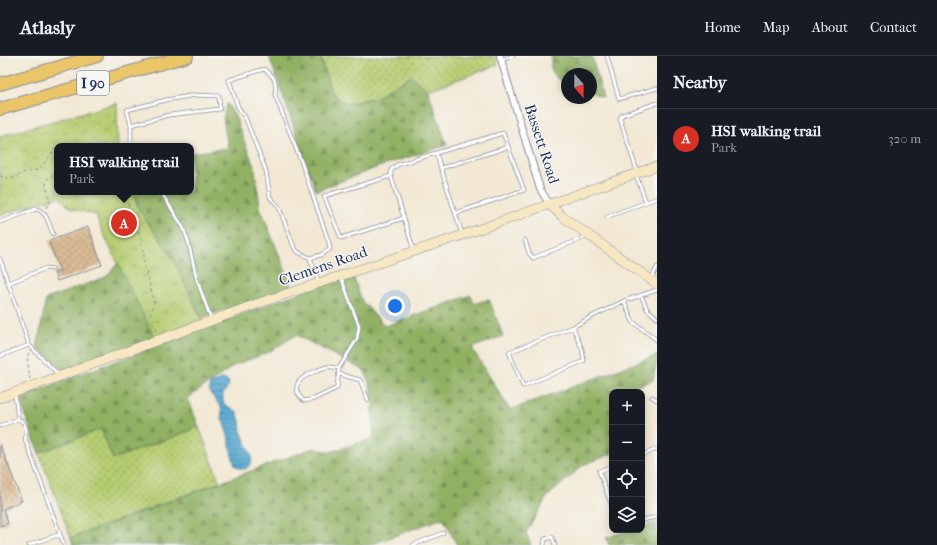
<!DOCTYPE html>
<meta charset="utf-8">
<style>
:root{--surface:#171b24;--page:#20242c;--text:#f1f3f6;--muted:#9ea1a6;--line:#363941;--accent:#d93025}
body{margin:0;font-family:"IM FELL French Canon",serif;background:var(--page);color:var(--text)}
.controls{position:absolute;right:12px;bottom:12px;display:grid;overflow:hidden;border-radius:8px;box-shadow:0 2px 10px #0003}
.controls button{width:36px;height:36px;display:grid;place-items:center;padding:0;border:0;border-bottom:1px solid var(--line);background:var(--surface);color:var(--text);font:20px sans-serif}
.compass{position:absolute;left:561px;top:12px;width:36px;height:36px;border-radius:50%;background:var(--surface);box-shadow:0 2px 10px #0003;rotate:159deg}
.you{position:absolute;left:395px;top:250px;width:14px;height:14px;margin:-10px;border:3px solid #fff;border-radius:50%;background:#1a73e8;box-shadow:0 0 0 6px #1a73e833}
.badge{display:grid;place-items:center;width:26px;height:26px;border-radius:50%;background:var(--accent);color:#fff;font-size:13px;font-weight:700}
.pin{position:absolute;translate:-50% -50%;border:2px solid #fff;box-shadow:0 1px 4px #0006}
.popup{position:absolute;left:54px;top:87px;width:140px;height:52px;box-sizing:border-box;display:grid;place-content:center;border-radius:8px;background:var(--surface);filter:drop-shadow(0 1px 3px #0005);font-size:13px;white-space:nowrap;color:var(--muted)}
.popup b{font-size:15px;color:var(--text)}
.popup::after{content:'';position:absolute;left:50%;top:100%;margin-left:-8px;border:8px solid transparent;border-top-color:var(--surface)}
.list{margin:0;padding:0;list-style:none}
h2{display:flex;justify-content:space-between;align-items:center;height:52px;margin:0;padding:0 16px;font-size:17px}
h2 small{font-size:13px;font-weight:400;color:var(--muted)}
.list li{display:grid;grid-template-columns:26px 1fr auto;gap:12px;align-items:center;box-sizing:border-box;height:60px;padding:0 16px;border-top:1px solid var(--line)}
.list b{display:block;font-size:15px;white-space:nowrap}
.list p{margin:0;font-size:13px;white-space:nowrap;color:var(--muted)}
.list em{font-size:13px;font-style:normal;color:var(--muted)}
.icon{flex:none;width:22px;height:22px;fill:none;stroke:currentColor;stroke-width:2;stroke-linecap:round;stroke-linejoin:round}
.map{position:relative;flex:none;width:657px;height:489px;overflow:hidden}
header{display:flex;align-items:center;gap:24px;box-sizing:border-box;height:56px;padding:0 20px;background:var(--surface);border-bottom:1px solid var(--line)}
header strong{font-size:19px}
nav{display:flex;gap:22px;margin-inline-start:auto;font-size:14px}
main{display:flex}
aside{flex:1;background:var(--surface)}
.map>svg:first-child{display:block}
.grass{fill:url(#grass-dots);stroke:#687e67}
.forest{fill:url(#forest-firs);stroke:#567060}
.park{fill:url(#park-crowns);stroke:#687e67}
.water{fill:url(#water-rules);stroke:#386c98}
.building{fill:url(#building-cross-hatch)}
.lines{fill:none;stroke-linecap:round;stroke-linejoin:round}
.lane-casing{stroke:#868c99;stroke-width:4.5}
.street-casing{stroke:#868c99;stroke-width:8}
.secondary-casing{stroke:#868c99;stroke-width:10}
.highway-casing{stroke:#868c99;stroke-width:14}
.path{stroke:#868c99;stroke-width:1;stroke-dasharray:3 3;stroke-linecap:butt}
.lane{stroke:#fff;stroke-width:3}
.street{stroke:#fff;stroke-width:6}
.secondary{stroke:#f7e8c3;stroke-width:9}
.highway{stroke:#ebc669;stroke-width:12}
.labels{text-anchor:middle;dominant-baseline:central;stroke-width:3;stroke-linejoin:round;paint-order:stroke}
.shield{fill:#f6f6f2;stroke:#5d6b8a;stroke-width:1}
.shield-label{font-size:14px;font-weight:bold;fill:#1b2f5e}
.street-label{font-size:15px;fill:#1b2f5e;stroke:#f6f6f2}
</style>
<header>
<strong>Atlasly</strong>
<nav><a>Home</a><a>Map</a><a>About</a><a>Contact</a></nav>
</header>
<main>
<div class="map">
<svg width="657" height="489" viewBox="0 0 657 489">
<defs>
<pattern id="grass-dots" width="8" height="8" patternUnits="userSpaceOnUse"><rect width="8" height="8" fill="#b6cc70"/><path d="M2 2h.1M6 6h.1" fill="none" stroke="#93a65f" stroke-width="1.8" stroke-linecap="round"/></pattern>
<pattern id="forest-firs" width="22" height="20" patternUnits="userSpaceOnUse"><rect width="22" height="20" fill="#90b062"/><path d="M5 1l3.5 6h-7zM16 11l3.5 6h-7z" fill="#759054"/></pattern>
<pattern id="park-crowns" width="20" height="18" patternUnits="userSpaceOnUse"><rect width="20" height="18" fill="#b6cc70"/><path d="M2 6a3 3 0 1 1 6 0M12 15a3 3 0 1 1 6 0" fill="none" stroke="#93a65f"/></pattern>
<pattern id="water-rules" width="6" height="5" patternUnits="userSpaceOnUse"><rect width="6" height="5" fill="#56a9d1"/><path d="M0 2.5h6" fill="none" stroke="#468aad"/></pattern>
<pattern id="building-cross-hatch" width="8" height="8" patternUnits="userSpaceOnUse"><rect width="8" height="8" fill="#dbbb95"/><path d="M0 0l8 8M0 8l8-8" fill="none" stroke="#bba183"/></pattern>
</defs>
<rect width="100%" height="100%" fill="#f6f6f2"/>
<filter id="ink" filterUnits="userSpaceOnUse"><feTurbulence type="fractalNoise" baseFrequency=".025" numOctaves="2"/><feDisplacementMap in="SourceGraphic" scale="8" xChannelSelector="R" yChannelSelector="G"/><feConvolveMatrix kernelMatrix="1 2 1 2 8 2 1 2 1" color-interpolation-filters="sRGB"/></filter>
<filter id="wash" filterUnits="userSpaceOnUse"><feTurbulence type="fractalNoise" baseFrequency=".012" numOctaves="4" result="noise"/><feDisplacementMap in="SourceGraphic" scale="16" xChannelSelector="R" yChannelSelector="G"/><feGaussianBlur stdDeviation="0.9" result="paint"/><feColorMatrix in="noise" values="0 0 0 0 0 0 0 0 0 0 0 0 0 0 0 0 0 1.4 0 .05"/><feComposite in="paint" operator="in"/></filter>
<g filter="url(#wash)">
<rect width="100%" height="100%" fill="#f2e8d4"/>
<path class="grass" d="M 320,0 L 495,0 L 498,9 L 428,34 L 411,20 L 376,41 L 347,48 L 332,39 Z
M 199,371 L 220,426 L 71,482 L 39,397 L 101,373 L 113,403 Z"/>
<path class="forest" d="M 269,0 L 320,0 L 332,39 L 347,48 L 376,41 L 411,20 L 428,34 L 447,89 L 381,110 L 316,135 Z
M 551,0 L 592,0 L 603,42 L 591,37 L 591,18 L 567,18 L 567,28 L 561,26 L 551,16 Z
M 227,47 L 234,58 L 255,113 L 260,151 L 292,231 L 201,262 L 172,201 L 139,154 L 132,136 L 191,136 L 191,97 L 228,92 L 223,62 Z
M 118,207 L 155,281 L 64,315 L 37,292 L 46,243 L 106,221 Z
M 352,217 L 362,245 L 385,270 L 471,239 L 474,248 L 489,243 L 503,280 L 472,292 L 510,354 L 657,299 L 657,306 L 653,324 L 623,336 L 612,336 L 612,398 L 583,409 L 547,441 L 526,477 L 531,489 L 457,489 L 443,462 L 370,489 L 73,489 L 71,482 L 313,392 L 330,396 L 374,382 L 372,335 L 365,315 L 296,279 L 269,296 L 235,309 L 188,342 L 199,371 L 113,403 L 101,373 L 39,397 L 19,341 Z
M 657,467 L 657,489 L 609,489 L 606,482 L 630,474 L 642,474 L 642,471 Z"/>
<path class="park" d="M 117,47 L 118,90 L 57,90 L 57,136 L 132,136 L 139,154 L 172,201 L 203,267 L 156,284 L 102,175 L 96,159 L 70,152 L 59,141 L 0,159 L 0,80 Z"/>
<path class="water" d="M 220,323 L 223,323 L 228,325 L 229,329 L 223,338 L 223,344 L 224,348 L 237,356 L 240,365 L 241,375 L 252,401 L 251,408 L 248,411 L 245,413 L 239,412 L 235,409 L 232,400 L 228,379 L 222,362 L 221,351 L 210,337 L 209,332 L 210,328 Z"/>
<g id="blocks">
<path class="building" d="M 88,171 L 102,209 L 57,225 L 54,217 L 60,215 L 49,185 Z
M 0,388 L 22,445 L 3,453 L 8,467 L 0,470 Z"/>
</g>
</g>
<g filter="url(#ink)">
<use href="#blocks" fill-opacity="0" stroke="#868c99" stroke-width="1"/>
<g class="lines">
<g class="lane-casing">
<path id="lane" d="M 607,0 L 619,43 L 657,32
M 501,4 L 513,0
M 131,69 L 169,59 L 220,53 L 219,40 L 196,39 L 166,44 L 127,54 L 131,69 L 131,90
M 436,97 L 503,77 L 524,134 L 456,157
M 441,112 L 508,91
M 637,115 L 620,63 L 622,59 L 657,47
M 636,119 L 646,146
M 391,120 L 391,114 L 397,109 L 436,97 L 462,178
M 161,136 L 183,171 L 188,185 L 197,224 L 211,263
M 607,161 L 657,142
M 404,162 L 341,182 L 324,140 L 391,120 L 414,195
M 0,166 L 36,153 C 47,155 49,169 53,178
M 525,184 L 529,197 L 533,202 L 588,180
M 310,202 L 321,199 L 330,193 L 329,187 L 301,105 L 275,39 C 277,25 275,21 264,13 L 229,24 L 238,51 L 245,61 L 266,115 L 270,141 L 279,151 L 294,191 L 298,196 L 310,202 L 319,227
M 0,203 L 29,289 L 59,319
M 652,222 L 657,211
M 9,227 L 46,212 L 53,213
M 657,234 L 624,245 L 633,266 L 657,284
M 641,239 L 647,253 L 657,262
M 573,271 L 582,293 L 584,305 L 523,330 L 509,296 L 573,271 L 593,260 L 624,245
M 0,300 L 29,289
M 339,312 C 335,312 330,310 326,311 C 323,312 318,314 314,316 C 299,322 289,331 304,345 L 314,343 L 337,332 L 339,312 L 357,283 L 359,270 L 341,221
M 339,318 L 360,324 L 368,344
M 15,339 L 18,363
M 652,341 L 657,344
M 0,370 L 18,363 C 27,367 27,374 25,383 L 64,489
M 642,399 L 657,393
M 612,410 L 599,415 L 612,450
M 642,464 L 657,461
M 29,489 L 60,478
M 413,489 L 443,477
M 544,489 L 545,483 L 552,481 L 555,489"/>
</g>
<g class="street-casing">
<path id="street" d="M 500,0 L 540,133 L 550,149"/>
</g>
<g class="secondary-casing">
<path id="secondary" d="M 550,149 L 563,161 L 657,228
M 0,342 L 262,246 L 463,179 L 657,110"/>
</g>
<g class="highway-casing">
<path id="highway" d="M 0,28 L 97,0
M 0,53 L 187,0"/>
</g>
<path class="path" d="M 58,90 L 73,86 L 79,90
M 0,120 L 5,122 L 13,122 L 25,116 L 37,114 L 43,109 L 57,91
M 116,136 L 118,140 L 129,147 L 128,154 L 135,165 L 140,179 L 144,200 L 144,208 L 154,246 C 154,252 150,256 149,262 L 156,272 L 157,277
M 46,152 L 50,146 L 46,128 L 47,123 L 57,116
M 29,297 L 27,301 L 30,323"/>
<use href="#lane" class="lane"/>
<use href="#street" class="street"/>
<use href="#secondary" class="secondary"/>
<use href="#highway" class="highway"/>
</g>
</g>
<g class="labels">
<rect class="shield" x="77" y="15" width="32" height="24" rx="3"/>
<g class="shield-label">
<text x="93" y="27">I 90</text>
</g>
<g class="street-label">
<text transform="translate(542 88) rotate(72)">Bassett Road</text>
<text transform="translate(323 210) rotate(-19)">Clemens Road</text>
</g>
</g>
</svg>
<div class="controls">
<button>+</button>
<button>−</button>
<button><svg class="icon" aria-label="locate" viewBox="0 0 24 24"><circle cx="12" cy="12" r="6"/><path d="M12 2v4M12 18v4M2 12h4M18 12h4"/></svg></button>
<button><svg class="icon" aria-label="layers" viewBox="0 0 24 24"><path d="M12 4l9 5-9 5-9-5zM3 14l9 5 9-5"/></svg></button>
</div>
<svg class="compass" viewBox="-18 -18 36 36"><path d="M0-13l5 13h-10z" fill="#e53935"/><path d="M0 13l5-13h-10z" fill="#9ea1a6"/></svg>
<div class="you"></div>
<div class="pin badge" style="left:124px;top:167px">A</div>
<div class="popup"><b>HSI walking trail</b>Park</div>
</div>
<aside>
<h2>Nearby<small></small></h2>
<ul class="list">
<li><span class="badge">A</span><div><b>HSI walking trail</b><p>Park</p></div><em>320 m</em></li>
</ul>
</aside>
</main>
